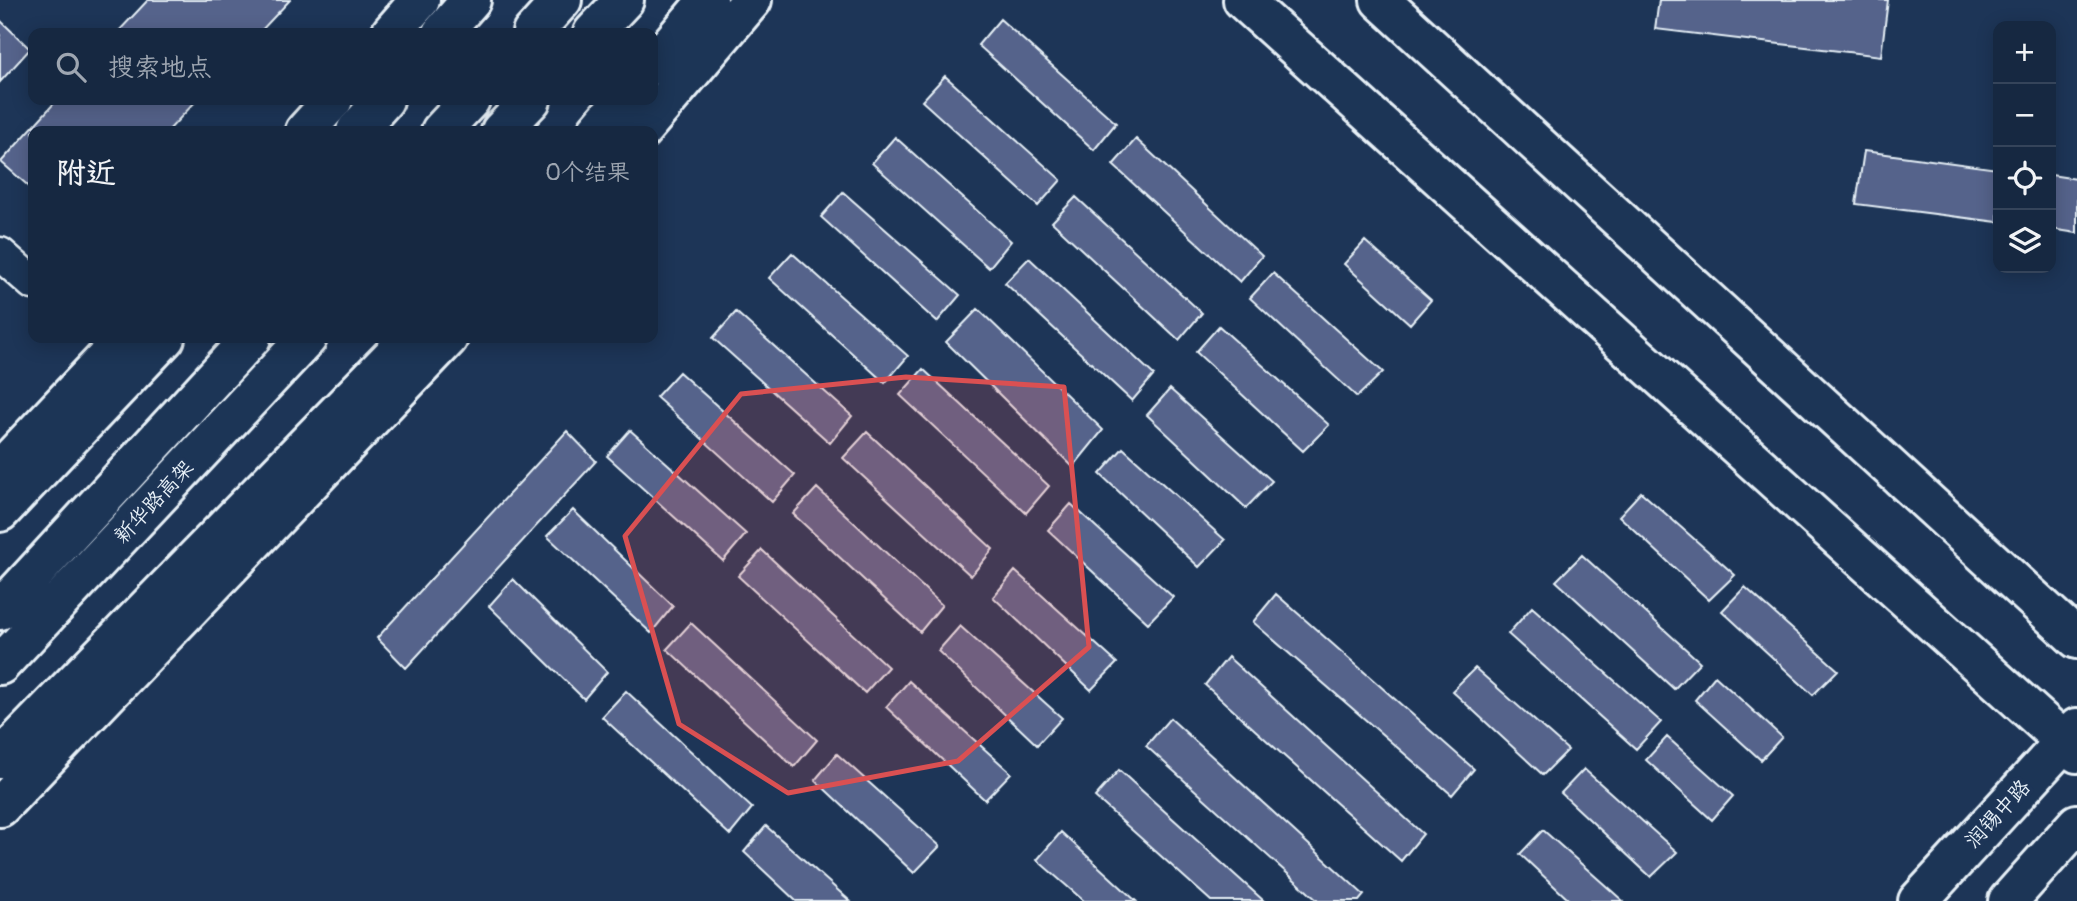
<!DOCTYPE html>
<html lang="zh">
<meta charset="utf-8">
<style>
:root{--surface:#162841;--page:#1f3048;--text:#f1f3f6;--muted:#9ea6b1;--line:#35445a}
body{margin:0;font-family:Pangolin,"LXGW WenKai TC",sans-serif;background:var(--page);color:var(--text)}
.controls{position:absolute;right:21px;top:21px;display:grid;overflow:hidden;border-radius:14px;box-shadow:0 4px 18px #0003}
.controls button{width:63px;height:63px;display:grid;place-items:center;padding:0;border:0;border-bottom:2px solid var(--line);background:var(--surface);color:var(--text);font:35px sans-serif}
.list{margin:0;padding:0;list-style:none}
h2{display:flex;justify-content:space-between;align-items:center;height:91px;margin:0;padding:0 28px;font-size:30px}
h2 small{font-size:23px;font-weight:400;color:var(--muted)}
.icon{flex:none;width:38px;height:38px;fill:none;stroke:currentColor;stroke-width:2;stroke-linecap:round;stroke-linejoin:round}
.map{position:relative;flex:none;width:2077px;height:901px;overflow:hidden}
.search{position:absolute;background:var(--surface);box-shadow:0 4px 18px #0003;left:28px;top:28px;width:630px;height:77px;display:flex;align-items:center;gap:18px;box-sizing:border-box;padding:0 24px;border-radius:14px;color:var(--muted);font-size:26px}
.panel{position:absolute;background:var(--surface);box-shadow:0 4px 18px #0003;left:28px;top:126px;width:630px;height:217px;border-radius:14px}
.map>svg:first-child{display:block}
.building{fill:#54648b;stroke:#e8f1f8;stroke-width:2}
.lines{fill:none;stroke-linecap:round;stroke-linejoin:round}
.minor-casing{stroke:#e8f1f8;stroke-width:37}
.major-casing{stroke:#e8f1f8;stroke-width:44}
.highway-casing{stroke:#e8f1f8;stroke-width:44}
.minor{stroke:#1d3557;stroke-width:32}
.major{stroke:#1d3557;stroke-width:38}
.highway{stroke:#1d3557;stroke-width:38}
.marked{fill:#da5052;fill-opacity:0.2;stroke:#da5052;stroke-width:5;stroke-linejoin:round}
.labels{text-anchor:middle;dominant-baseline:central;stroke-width:7;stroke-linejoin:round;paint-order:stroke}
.street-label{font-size:21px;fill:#e8f1f8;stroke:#1d3557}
</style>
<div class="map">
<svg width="2077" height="901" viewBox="0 0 2077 901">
<rect width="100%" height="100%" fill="#1d3557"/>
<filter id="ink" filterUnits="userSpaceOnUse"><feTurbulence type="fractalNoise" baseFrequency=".0143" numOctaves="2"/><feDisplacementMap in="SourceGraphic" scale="14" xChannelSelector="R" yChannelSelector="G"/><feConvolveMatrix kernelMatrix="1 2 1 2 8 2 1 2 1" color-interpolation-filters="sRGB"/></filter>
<g filter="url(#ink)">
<path class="building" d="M 148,0 L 290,0 L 259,33 L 117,33 Z
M 1659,0 L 1888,0 L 1881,56 L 1655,29 Z
M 1000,19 L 1116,123 L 1094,150 L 978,45 Z
M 0,20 L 30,49 L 0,82 Z
M 945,76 L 1061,180 L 1038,206 L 922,101 Z
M 57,100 L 197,100 L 168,131 L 33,131 L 33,190 L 1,162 Z
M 895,137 L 1011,241 L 989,268 L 872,163 Z
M 1136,139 L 1262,256 L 1240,282 L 1113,165 Z
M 1864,151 L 1998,169 L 1998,222 L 1856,204 Z
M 2051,175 L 2077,179 L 2077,233 L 2051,229 Z
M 843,192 L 960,295 L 937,322 L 821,217 Z
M 1076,197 L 1202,313 L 1179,340 L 1052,222 Z
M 1365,241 L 1431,300 L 1410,324 L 1344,264 Z
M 792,253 L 908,356 L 885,383 L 769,278 Z
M 1029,258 L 1154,375 L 1132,401 L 1005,283 Z
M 1273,273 L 1383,372 L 1357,397 L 1250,298 Z
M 978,309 L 1103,430 L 1073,467 L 946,342 Z
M 736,312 L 852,416 L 830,443 L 713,338 Z
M 1219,326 L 1329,425 L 1303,451 L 1196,352 Z
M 923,369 L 1049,486 L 1026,513 L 900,395 Z
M 679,372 L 795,475 L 772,502 L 656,397 Z
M 1170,389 L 1272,481 L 1246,508 L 1147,415 Z
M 630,430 L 746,534 L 723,561 L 607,456 Z
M 567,431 L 596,461 L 406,668 L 377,638 Z
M 867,432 L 993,549 L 971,576 L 843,458 Z
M 1123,448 L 1225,540 L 1199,567 L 1100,474 Z
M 817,488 L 942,605 L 920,632 L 793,514 Z
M 1641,492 L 1735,575 L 1709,600 L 1619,516 Z
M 1071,504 L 1173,597 L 1148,623 L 1048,530 Z
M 573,510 L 673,606 L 651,633 L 547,536 Z
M 762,550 L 888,667 L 865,693 L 738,576 Z
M 1582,555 L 1700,662 L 1674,689 L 1556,581 Z
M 1015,571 L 1117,663 L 1091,690 L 993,597 Z
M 513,579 L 607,672 L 584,699 L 489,606 Z
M 1745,587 L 1838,670 L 1813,695 L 1722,611 Z
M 1276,594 L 1474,769 L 1452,795 L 1253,622 Z
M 1532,607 L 1661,722 L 1636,749 L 1508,634 Z
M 691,623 L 817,740 L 794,767 L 667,649 Z
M 960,626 L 1062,718 L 1037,745 L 938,651 Z
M 1228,657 L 1423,834 L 1401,861 L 1205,685 Z
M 1475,668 L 1568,750 L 1543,775 L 1452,691 Z
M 1715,676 L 1782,737 L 1761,760 L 1695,700 Z
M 909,681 L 1011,773 L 985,800 L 886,707 Z
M 626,691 L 752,808 L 730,835 L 602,717 Z
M 1170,718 L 1364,895 L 1359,901 L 1318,901 L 1146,746 Z
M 1667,737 L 1733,796 L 1712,820 L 1646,760 Z
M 837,754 L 940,846 L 914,873 L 815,780 Z
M 1584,769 L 1677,852 L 1651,877 L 1561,793 Z
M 1119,770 L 1264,901 L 1211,901 L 1095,797 Z
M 766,826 L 850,901 L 796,901 L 744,852 Z
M 1543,830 L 1623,901 L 1570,901 L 1520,854 Z
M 1061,832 L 1136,901 L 1084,901 L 1037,860 Z"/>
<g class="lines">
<g class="minor-casing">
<path id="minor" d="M 0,254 L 33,283"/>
</g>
<g class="major-casing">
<path id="major" d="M 1243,0 L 2077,753
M 1380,0 L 2077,639
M 391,33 L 420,0
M 305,131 L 333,100
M 641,131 L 752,0
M 0,470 L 125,338
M 0,807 L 448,338
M 1918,901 L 2077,728
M 2008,901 L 2077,824"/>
</g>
<g class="highway-casing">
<path id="highway" d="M 442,33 L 471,0
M 532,33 L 562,0
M 593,33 L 624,0
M 653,65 L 708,0
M 356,131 L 384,100
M 441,131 L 470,100
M 501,131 L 531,100
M 597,131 L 623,100
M 0,512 L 165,338
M 0,610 L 251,338
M 0,665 L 307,338
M 0,759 L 410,338"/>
</g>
<use href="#minor" class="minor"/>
<use href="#major" class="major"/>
<use href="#highway" class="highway"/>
</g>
</g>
<path class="marked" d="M 906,377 L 1064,387 L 1089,647 L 958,761 L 788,793 L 679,724 L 625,536 L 741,394 Z"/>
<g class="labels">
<g class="street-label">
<text transform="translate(154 502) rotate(-47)">新华路高架</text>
<text transform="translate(1998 814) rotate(-47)">润锡中路</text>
</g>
</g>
</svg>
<div class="controls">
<button>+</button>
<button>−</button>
<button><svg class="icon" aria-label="locate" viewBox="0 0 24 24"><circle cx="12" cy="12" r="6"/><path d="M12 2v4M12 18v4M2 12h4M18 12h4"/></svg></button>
<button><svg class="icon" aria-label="layers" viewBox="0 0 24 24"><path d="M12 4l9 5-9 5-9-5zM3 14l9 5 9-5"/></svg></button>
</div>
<div class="search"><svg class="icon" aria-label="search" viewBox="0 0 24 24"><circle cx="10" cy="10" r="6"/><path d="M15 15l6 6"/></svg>搜索地点</div>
<section class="panel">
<h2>附近<small>0个结果</small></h2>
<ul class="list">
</ul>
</section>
</div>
